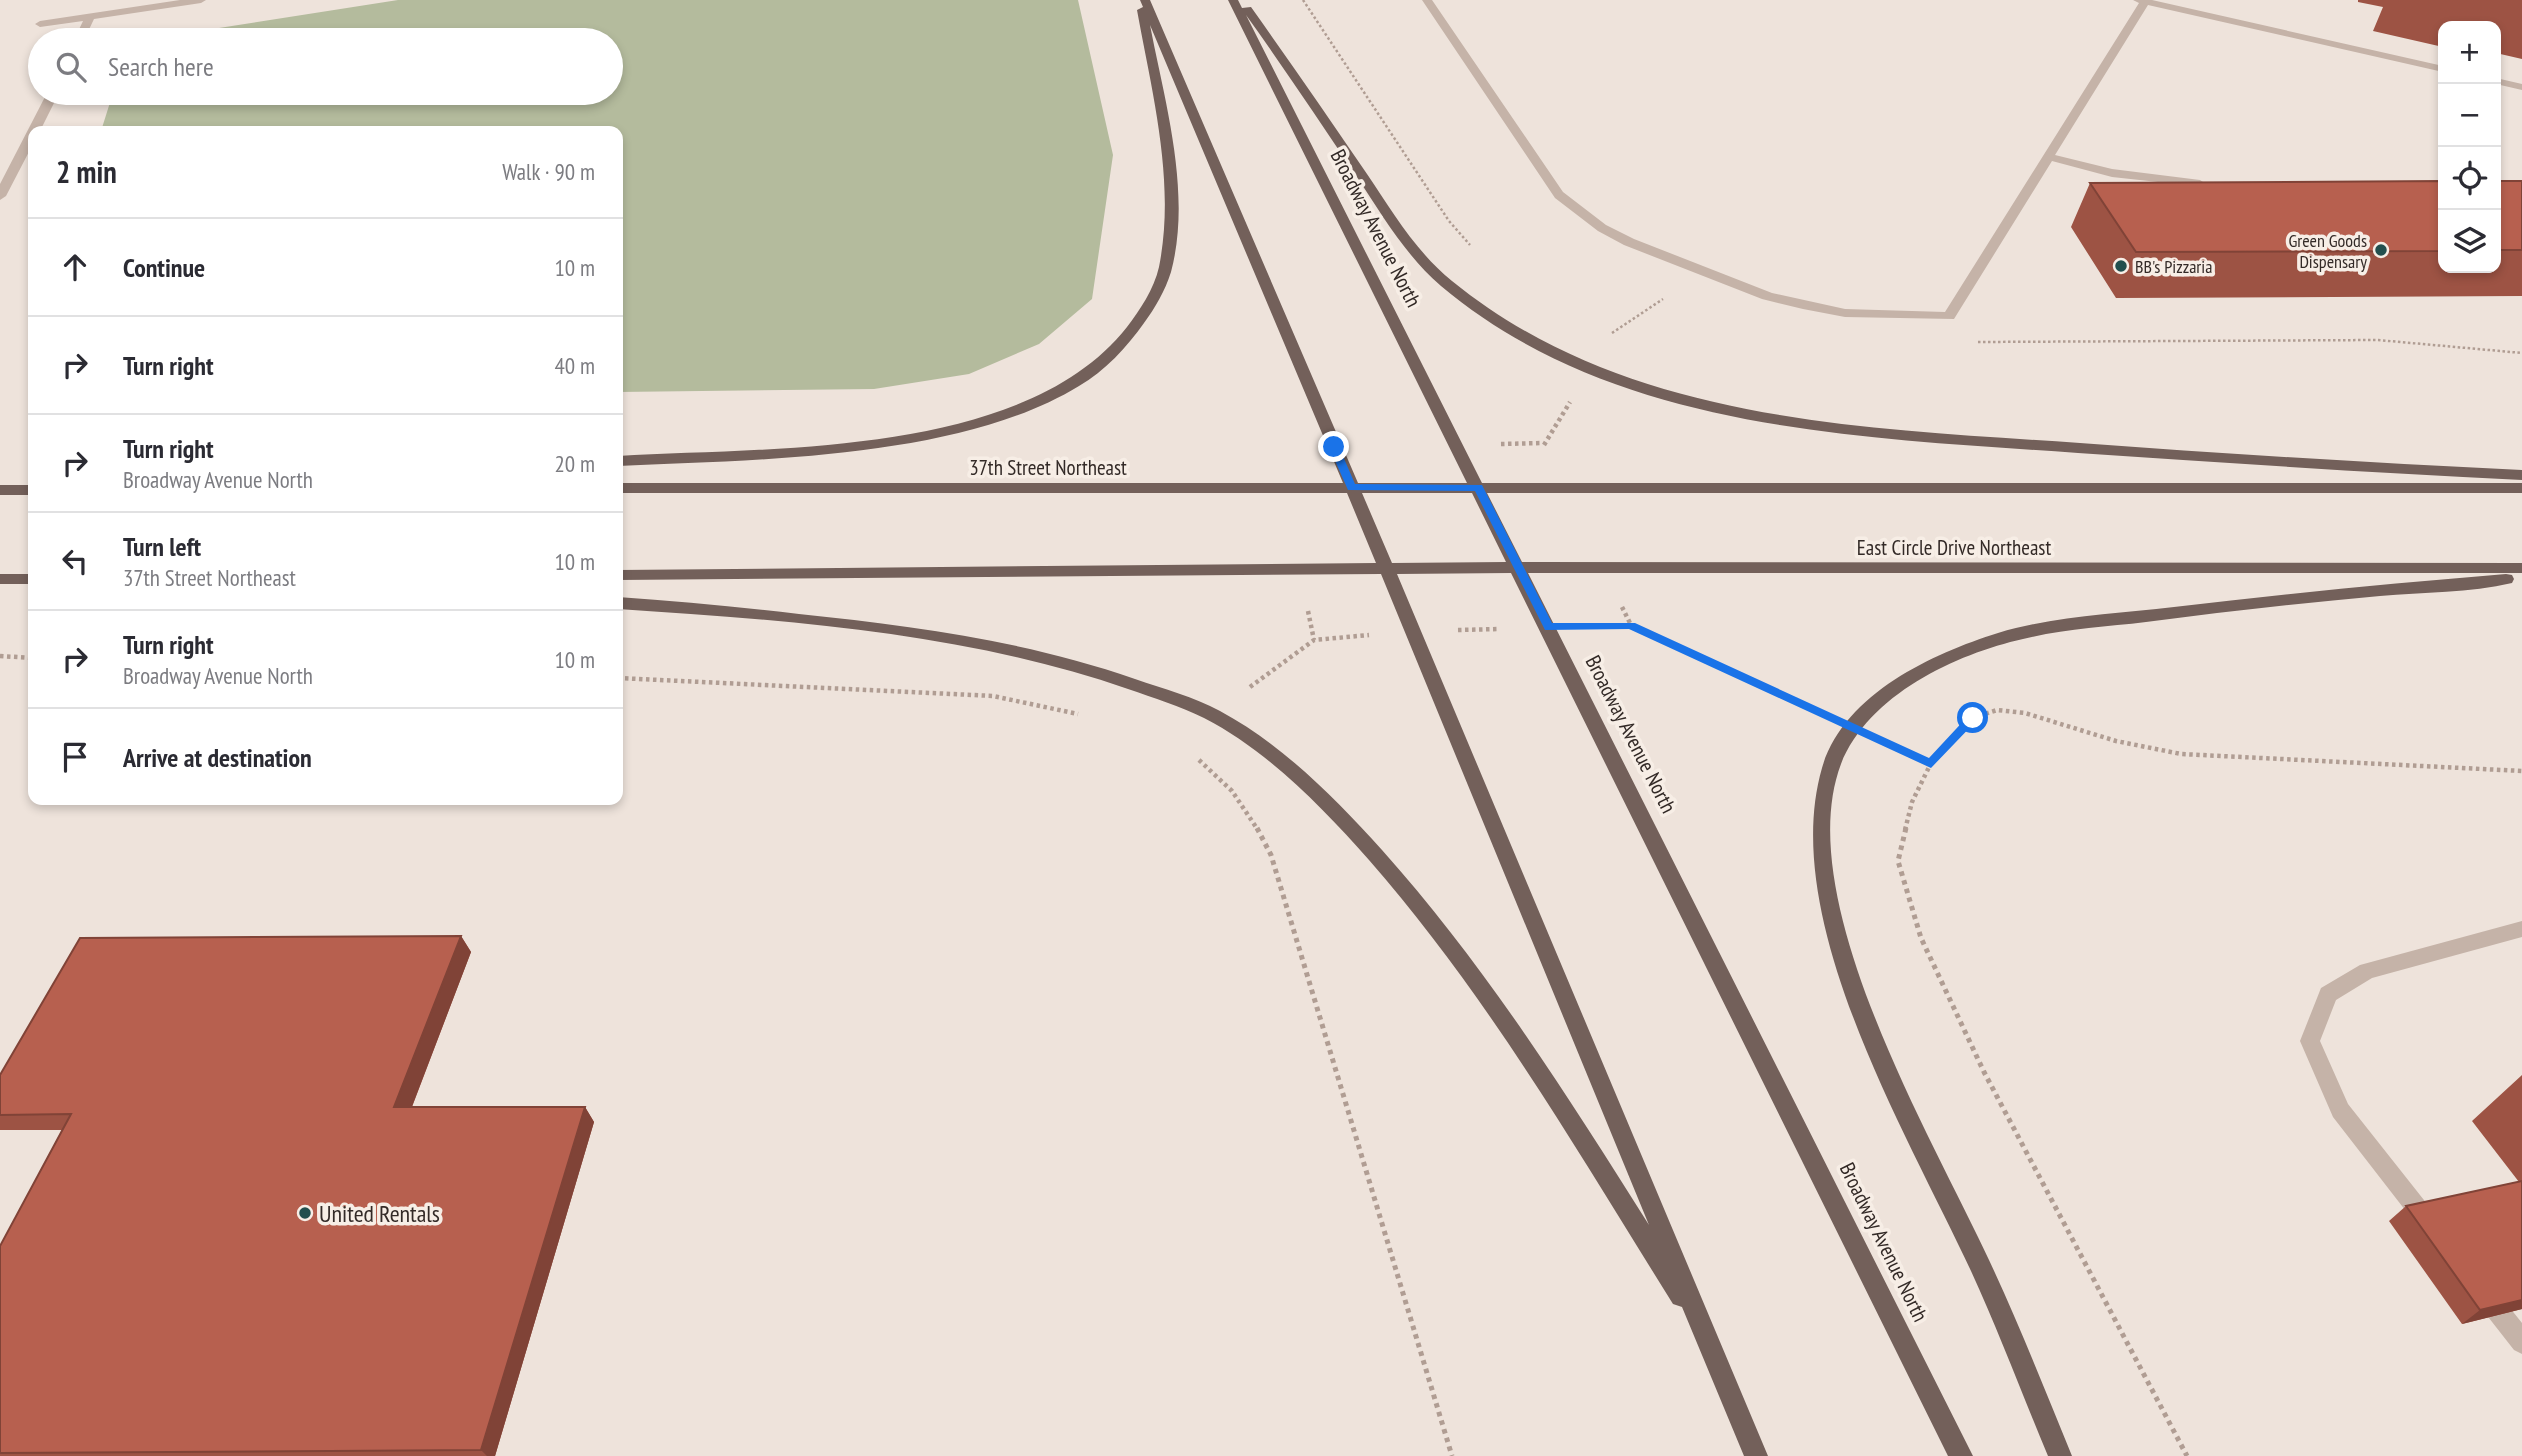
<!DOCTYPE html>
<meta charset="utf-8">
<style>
:root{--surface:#fff;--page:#f7f7f7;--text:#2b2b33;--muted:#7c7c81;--line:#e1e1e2}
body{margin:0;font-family:"PT Sans Narrow",sans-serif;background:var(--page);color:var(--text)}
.controls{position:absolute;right:21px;top:21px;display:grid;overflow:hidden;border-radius:14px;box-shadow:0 4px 10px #0003}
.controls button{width:63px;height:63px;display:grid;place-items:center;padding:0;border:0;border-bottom:2px solid var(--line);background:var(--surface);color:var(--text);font:35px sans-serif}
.stop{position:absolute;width:21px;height:21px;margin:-16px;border:5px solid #1a73e8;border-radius:50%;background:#fff}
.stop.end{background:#1a73e8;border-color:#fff;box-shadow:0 2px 7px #0008}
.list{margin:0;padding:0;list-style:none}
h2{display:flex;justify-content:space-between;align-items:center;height:91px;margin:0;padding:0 28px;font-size:30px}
h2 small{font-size:23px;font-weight:400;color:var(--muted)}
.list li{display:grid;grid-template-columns:46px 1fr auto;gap:21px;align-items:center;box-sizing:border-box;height:98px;padding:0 28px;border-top:2px solid var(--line)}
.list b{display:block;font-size:26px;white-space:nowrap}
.list p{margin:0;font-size:23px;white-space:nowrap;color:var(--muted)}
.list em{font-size:23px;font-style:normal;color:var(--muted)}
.icon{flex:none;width:38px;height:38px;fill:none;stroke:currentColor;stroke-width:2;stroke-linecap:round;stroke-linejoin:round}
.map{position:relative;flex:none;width:2522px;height:1456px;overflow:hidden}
.search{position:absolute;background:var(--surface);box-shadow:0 4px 10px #0003;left:28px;top:28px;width:595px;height:77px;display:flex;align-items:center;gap:18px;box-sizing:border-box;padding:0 24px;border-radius:38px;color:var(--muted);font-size:26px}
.panel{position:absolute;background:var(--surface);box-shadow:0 4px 10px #0003;left:28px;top:126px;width:595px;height:679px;border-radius:14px}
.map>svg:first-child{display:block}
.green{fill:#b4bb9d}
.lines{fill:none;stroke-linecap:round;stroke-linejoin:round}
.path-far2{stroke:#b09d93;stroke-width:2.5;stroke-dasharray:2.5 2.5;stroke-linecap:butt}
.path-far1{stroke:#b09d93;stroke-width:4.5;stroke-dasharray:3.5 3.5;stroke-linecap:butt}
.path{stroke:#b09d93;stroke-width:5;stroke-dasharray:4.5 4.5;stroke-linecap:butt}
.lane{fill:#c5b3a8;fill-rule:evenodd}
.primary{fill:#73605a;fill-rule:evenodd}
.wall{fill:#9d5344}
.shaded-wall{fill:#804337}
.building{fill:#b7604f;stroke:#804337;stroke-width:2}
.route{fill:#1a73e8}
.poi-dot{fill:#224f4e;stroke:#f7eee6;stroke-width:2.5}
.labels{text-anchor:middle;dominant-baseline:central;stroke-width:7;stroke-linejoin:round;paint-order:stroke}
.far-poi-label{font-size:18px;fill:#332a27;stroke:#f7eee6;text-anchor:end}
.street-label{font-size:21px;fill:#332a27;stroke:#f7eee6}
.near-poi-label{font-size:24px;fill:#332a27;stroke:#f7eee6;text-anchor:start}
</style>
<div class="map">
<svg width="2522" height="1456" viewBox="0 0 2522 1456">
<rect width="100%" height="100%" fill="#eee3db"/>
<path class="green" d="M 398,0 L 1078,0 L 1113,155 L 1092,299 L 1039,344 L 969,374 L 874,389 L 618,392 L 618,131 L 101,131 L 113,93 L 611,93 L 611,40 L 142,40 Z"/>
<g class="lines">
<path class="path-far2" d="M 1303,0 L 1449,221 L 1470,245
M 1612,333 L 1663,299
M 1978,342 L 2378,340 L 2522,353"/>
<path class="path-far1" d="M 1501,444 L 1543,443
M 1544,445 L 1570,402
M 1622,607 L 1631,625
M 1308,611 L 1314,640
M 1595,626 L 1631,625 L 1812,710
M 1458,630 L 1499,629
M 0,656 L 33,658
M 618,678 L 993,696 L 1078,714
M 1250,687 L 1314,640 L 1369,635
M 1893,747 L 1931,763
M 1199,760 L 1232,791 L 1258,830
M 1905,830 L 1912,802 L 1931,763 L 1973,718 L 1997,710 L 2025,713 L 2116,741 L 2181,754 L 2522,771"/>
<path class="path" d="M 1257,828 L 1271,855 L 1452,1456
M 1906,828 L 1898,861 L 1921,938 L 1984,1072 L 2187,1456"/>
<path class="lane" d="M 180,0 L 206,0 L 201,3 L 94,19 L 84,40 L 74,40 L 83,21 L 40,27 L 35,24 L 40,21 Z
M 1422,0 L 1432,0 L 1563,192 L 1606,225 L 1634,239 L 1772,293 L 1845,309 L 1945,312 L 2139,3 L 2133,0 L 2152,0 L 2443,66 L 2443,72 L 2148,5 L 2055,155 L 2112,169 L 2200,180 L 2206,184 L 2204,187 L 2112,177 L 2052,161 L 1954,319 L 1845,317 L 1803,309 L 1762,299 L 1624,245 L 1598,231 L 1555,198 Z
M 2496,78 L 2522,84 L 2522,90 L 2496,84 Z
M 47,93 L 59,93 L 40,131 L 33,131 L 33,144 L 6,196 L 0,200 L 0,184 Z
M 2522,921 L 2522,937 L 2372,978 L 2336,1000 L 2320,1041 L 2348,1104 L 2435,1214 L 2438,1221 L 2435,1228 L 2427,1231 L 2419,1228 L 2333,1117 L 2300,1041 L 2321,988 L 2360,965 Z
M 2486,1285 L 2494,1288 L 2522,1323 L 2522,1354 L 2514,1350 L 2478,1304 L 2475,1296 L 2478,1288 Z"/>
<path class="primary" d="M 1140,0 L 1150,0 L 1358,483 L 1467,483 L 1228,0 L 1238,0 L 1242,8 L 1251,7 C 1290,62 1329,118 1367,174 C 1392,211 1416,252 1452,281 C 1628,424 1865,428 2080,443 C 2227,454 2375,463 2522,470 L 2522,480 C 2374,473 2226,463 2078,453 C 1862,437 1616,433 1441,286 C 1406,256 1382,215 1357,177 C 1320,122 1284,68 1246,15 L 1482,483 L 2522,483 L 2522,493 L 1487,493 L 1522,562 L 2522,563 L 2522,573 L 1528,573 L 1973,1456 L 1948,1456 L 1511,573 L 1397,574 L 1768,1456 L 1744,1456 L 1682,1307 L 1673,1304 C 1578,1152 1488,996 1369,860 C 1322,807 1268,751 1204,718 C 1180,706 1154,698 1128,689 C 967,633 787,620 618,609 L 618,597 C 678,601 739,607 799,614 C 913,626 1027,641 1135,679 C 1164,689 1194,697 1220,711 C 1283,745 1335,798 1382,850 C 1485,965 1567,1095 1649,1225 L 1381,574 L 618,580 L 618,570 L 1376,563 L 1347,493 L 618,493 L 618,483 L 1343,483 L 1150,25 C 1165,103 1192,193 1171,272 C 1165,291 1155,308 1144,323 C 1127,347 1105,371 1079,386 C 960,459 756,460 618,466 L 618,456 C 770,447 1024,458 1127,327 C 1140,310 1154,289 1159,267 C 1176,182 1152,93 1137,10 L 1143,7 ZM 1362,493 L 1472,493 L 1506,562 L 1392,563 Z
M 0,485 L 33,485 L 33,495 L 0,495 Z
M 0,574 L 33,574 L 33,584 L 0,584 Z
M 2506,574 L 2512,575 L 2514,579 L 2512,583 C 2470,593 2423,592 2380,596 C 2302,603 2224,612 2146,622 C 2105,627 2063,629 2023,639 C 1956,654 1868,695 1841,764 C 1790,899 1932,1137 1989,1260 C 2019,1324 2045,1390 2072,1456 L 2048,1456 C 2022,1394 1999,1332 1971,1271 C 1908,1135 1778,920 1822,768 C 1843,695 1931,654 1998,633 C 2054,616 2115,614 2174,607 C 2284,594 2395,583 2506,574 Z"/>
</g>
<path class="wall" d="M 2358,0 L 2522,0 L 2522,59 L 2496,53 L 2496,26 L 2443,26 L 2443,47 L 2373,31 L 2383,7 L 2358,2 Z
M 2443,181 L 2443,268 L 2496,268 L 2496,181 L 2522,181 L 2522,296 L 2116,298 L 2071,227 L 2090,183 Z
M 461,936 L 471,952 L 412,1107 L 585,1107 L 594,1122 L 495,1456 L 0,1456 L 0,1246 L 62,1130 L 0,1130 L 0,1075 Z
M 2522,1075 L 2522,1309 L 2462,1324 L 2389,1221 L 2406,1206 L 2519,1182 L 2472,1121 Z"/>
<path class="shaded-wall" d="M 461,936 L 471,952 L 406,1122 L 394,1107 Z
M 585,1107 L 594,1122 L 495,1456 L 487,1456 L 481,1450 Z
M 2522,1300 L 2522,1309 L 2462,1324 L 2480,1310 Z"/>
<path class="building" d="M 2443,181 L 2443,251 L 2136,252 L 2090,183 Z
M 2496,181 L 2522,181 L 2522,250 L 2496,250 Z
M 461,936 L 394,1107 L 585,1107 L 481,1450 L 0,1453 L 0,1246 L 71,1114 L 0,1115 L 0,1075 L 80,938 Z
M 2522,1181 L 2522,1300 L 2480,1310 L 2406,1206 Z"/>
<path class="route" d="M 1334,444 L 1339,447 L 1355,484 L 1482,485 L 1552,623 L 1635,623 L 1929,758 L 1969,715 L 1979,718 L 1931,768 L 1629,629 L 1545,630 L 1475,491 L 1348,490 L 1329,447 Z"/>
<g class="poi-dot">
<circle cx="2381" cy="250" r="7"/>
<circle cx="2121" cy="266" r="7"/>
<circle cx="305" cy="1213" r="7"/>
</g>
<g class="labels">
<g class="far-poi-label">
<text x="2367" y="240">Green Goods<tspan x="2367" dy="21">Dispensary</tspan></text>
<text x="2135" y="266" text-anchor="start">BB's Pizzaria</text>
</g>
<g class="street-label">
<text transform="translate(1376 228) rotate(63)">Broadway Avenue North</text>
<text x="1048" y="467">37th Street Northeast</text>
<text x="1954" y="547">East Circle Drive Northeast</text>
<text transform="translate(1631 734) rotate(63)">Broadway Avenue North</text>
<text transform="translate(1884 1242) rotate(64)">Broadway Avenue North</text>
</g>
<g class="near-poi-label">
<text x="319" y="1213">United Rentals</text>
</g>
</g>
</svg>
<div class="controls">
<button>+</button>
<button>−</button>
<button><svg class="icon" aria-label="locate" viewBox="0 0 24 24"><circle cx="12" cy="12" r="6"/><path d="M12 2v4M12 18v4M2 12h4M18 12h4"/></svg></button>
<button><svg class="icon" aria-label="layers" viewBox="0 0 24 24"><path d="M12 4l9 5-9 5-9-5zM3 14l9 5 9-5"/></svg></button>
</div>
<div class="stop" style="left:1973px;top:718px"></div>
<div class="stop end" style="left:1334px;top:447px"></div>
<div class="search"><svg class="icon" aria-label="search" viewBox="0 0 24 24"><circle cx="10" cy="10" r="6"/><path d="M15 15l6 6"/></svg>Search here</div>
<section class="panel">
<h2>2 min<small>Walk · 90 m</small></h2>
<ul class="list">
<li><svg class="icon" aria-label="ahead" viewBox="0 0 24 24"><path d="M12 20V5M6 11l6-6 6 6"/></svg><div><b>Continue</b></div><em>10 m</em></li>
<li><svg class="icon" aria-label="right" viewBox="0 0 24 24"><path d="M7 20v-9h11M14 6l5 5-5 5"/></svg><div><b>Turn right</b></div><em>40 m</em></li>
<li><svg class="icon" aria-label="right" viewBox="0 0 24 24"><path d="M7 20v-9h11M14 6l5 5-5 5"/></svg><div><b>Turn right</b><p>Broadway Avenue North</p></div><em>20 m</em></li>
<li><svg class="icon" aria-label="left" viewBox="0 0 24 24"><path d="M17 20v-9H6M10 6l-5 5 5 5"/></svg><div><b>Turn left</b><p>37th Street Northeast</p></div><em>10 m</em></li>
<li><svg class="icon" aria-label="right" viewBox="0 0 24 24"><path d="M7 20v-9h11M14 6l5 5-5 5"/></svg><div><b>Turn right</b><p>Broadway Avenue North</p></div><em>10 m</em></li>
<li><svg class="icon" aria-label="arrive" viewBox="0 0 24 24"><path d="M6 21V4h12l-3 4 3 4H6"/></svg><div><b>Arrive at destination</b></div></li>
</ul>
</section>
</div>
